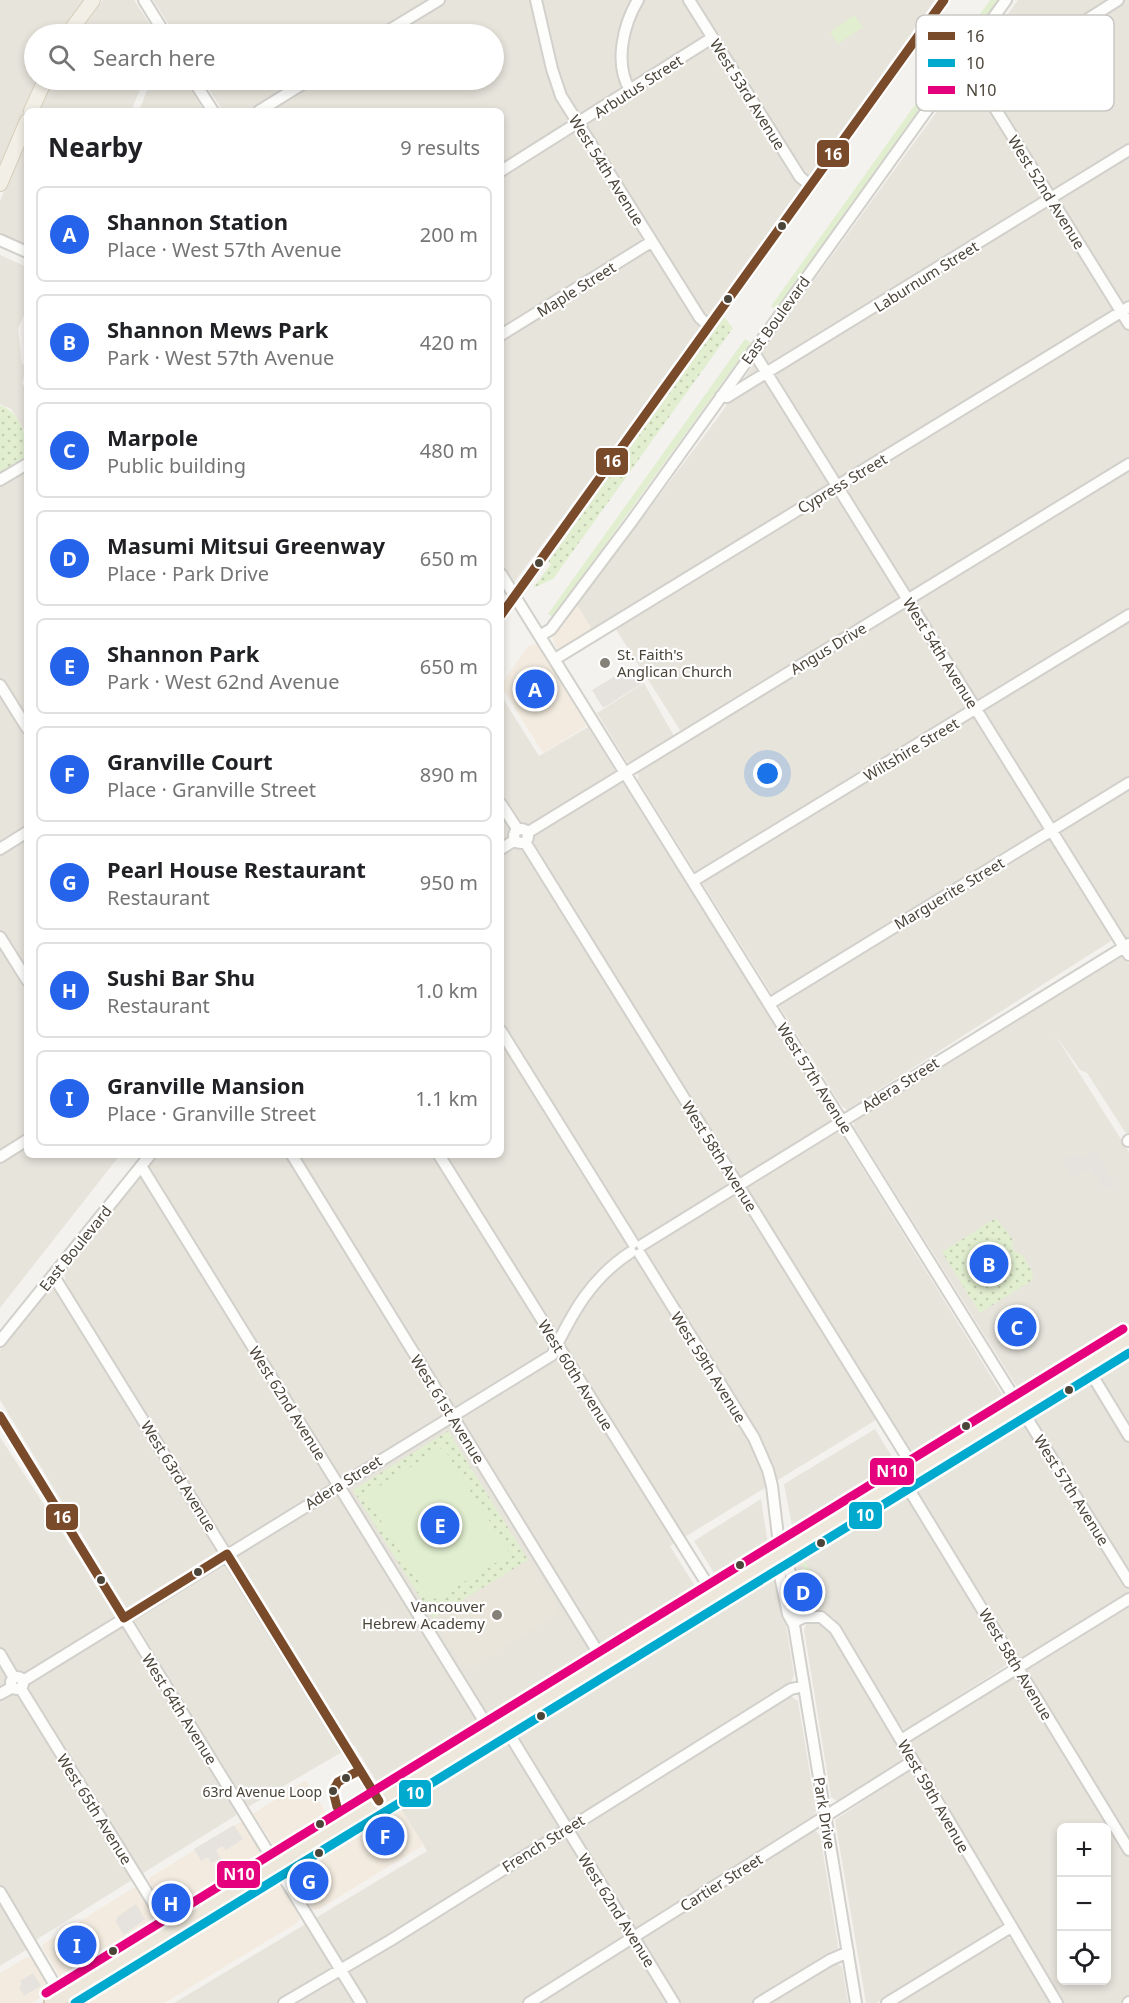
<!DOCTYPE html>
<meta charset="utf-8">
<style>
:root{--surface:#fff;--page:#f6f6f6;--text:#202124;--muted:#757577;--line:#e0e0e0;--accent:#2563eb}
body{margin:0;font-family:"Noto Sans",sans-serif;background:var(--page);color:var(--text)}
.controls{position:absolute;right:18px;bottom:18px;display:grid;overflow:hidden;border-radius:9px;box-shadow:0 3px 9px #0003}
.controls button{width:54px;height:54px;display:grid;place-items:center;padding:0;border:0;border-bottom:2px solid var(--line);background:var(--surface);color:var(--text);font:30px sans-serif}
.you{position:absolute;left:768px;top:774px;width:21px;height:21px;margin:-15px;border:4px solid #fff;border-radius:50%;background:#1a73e8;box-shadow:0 0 0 9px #1a73e833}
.badge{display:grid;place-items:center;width:39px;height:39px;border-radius:50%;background:var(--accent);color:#fff;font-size:20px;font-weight:700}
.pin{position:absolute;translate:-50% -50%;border:3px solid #fff;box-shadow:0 2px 6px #0006}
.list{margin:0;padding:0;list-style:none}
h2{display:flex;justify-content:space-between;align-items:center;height:78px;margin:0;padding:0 24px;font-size:26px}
h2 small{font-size:20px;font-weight:400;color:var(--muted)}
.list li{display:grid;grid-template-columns:39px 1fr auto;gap:18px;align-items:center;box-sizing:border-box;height:96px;margin:0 12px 12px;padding:0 12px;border:2px solid var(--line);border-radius:9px}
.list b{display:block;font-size:22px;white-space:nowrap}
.list p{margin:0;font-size:20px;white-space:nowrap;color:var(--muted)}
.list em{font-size:20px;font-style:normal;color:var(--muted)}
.icon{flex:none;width:33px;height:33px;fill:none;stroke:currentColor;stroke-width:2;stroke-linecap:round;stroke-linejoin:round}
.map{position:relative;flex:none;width:1129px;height:2003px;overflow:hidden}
.search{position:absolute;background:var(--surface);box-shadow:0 3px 9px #0003;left:24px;top:24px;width:480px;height:66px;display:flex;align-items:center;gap:15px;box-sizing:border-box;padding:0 21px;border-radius:33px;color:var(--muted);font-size:22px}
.panel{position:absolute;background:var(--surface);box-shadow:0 3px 9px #0003;left:24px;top:108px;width:480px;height:1050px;border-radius:9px}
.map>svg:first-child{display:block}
.residential{fill:#e7e4dc;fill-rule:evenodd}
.commercial{fill:#f3ebdf}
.education{fill:#eae5da}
.grass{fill:url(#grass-dots)}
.garden{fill:#e1eecf}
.parking{fill:#e6e3df}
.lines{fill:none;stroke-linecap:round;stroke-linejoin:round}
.minor-casing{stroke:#d2d0cb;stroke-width:14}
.major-casing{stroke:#d6cebb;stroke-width:16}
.highway-casing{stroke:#ccbfa9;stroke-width:18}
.minor{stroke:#fdfdfc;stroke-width:10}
.major{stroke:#f2efe6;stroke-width:14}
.highway{stroke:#ede8db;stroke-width:15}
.bus-1-casing{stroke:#fff;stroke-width:14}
.bus-2-casing{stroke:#fff;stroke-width:14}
.bus-3-casing{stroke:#fff;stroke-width:14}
.bus-1{stroke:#7a4b2a;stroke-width:9}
.bus-2{stroke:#00a9ce;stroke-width:9}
.bus-3{stroke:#e5007d;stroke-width:9}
.bus-dot{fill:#4b4439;stroke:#fff;stroke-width:2}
.poi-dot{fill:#868178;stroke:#fff;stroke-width:2}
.labels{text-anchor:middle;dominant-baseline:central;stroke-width:4.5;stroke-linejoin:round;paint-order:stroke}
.bus-label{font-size:14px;fill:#4b4439;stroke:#fff;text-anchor:end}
.street-label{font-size:15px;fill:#4b4439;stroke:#fff}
.poi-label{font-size:15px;fill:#4b4439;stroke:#fff;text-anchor:start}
.key{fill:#fff;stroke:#c9c7c4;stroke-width:1.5}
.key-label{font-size:16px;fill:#4b4439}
.line-badge{stroke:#fff;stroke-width:2}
.badge-label{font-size:16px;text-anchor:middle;font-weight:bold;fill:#fff}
</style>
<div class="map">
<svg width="1129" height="2003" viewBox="0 0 1129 2003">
<defs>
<pattern id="grass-dots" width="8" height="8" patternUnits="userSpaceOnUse" patternTransform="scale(1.5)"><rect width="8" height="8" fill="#e1eecf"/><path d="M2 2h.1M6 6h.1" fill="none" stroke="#c3cdb2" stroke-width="1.8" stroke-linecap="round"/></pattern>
</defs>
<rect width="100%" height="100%" fill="#f4f2ee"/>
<path class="residential" d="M 0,0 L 84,0 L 60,34 L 34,34 L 34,80 L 37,80 L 0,165 Z
M 103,0 L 134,0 L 156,34 L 77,34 Z
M 153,0 L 935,0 L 698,334 L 501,600 L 501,111 L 223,111 L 203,80 L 494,80 L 494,34 L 175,34 Z
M 1018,0 L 1129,0 L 1129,945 L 1122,934 L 847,1110 L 841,1105 L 638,780 L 639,770 L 687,741 L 610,620 L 592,630 L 577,605 L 719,416 L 764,349 Z
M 53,80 L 144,80 L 131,111 L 39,111 Z
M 151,80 L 185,80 L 204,111 L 139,111 Z
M 27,139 L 27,246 L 0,234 L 0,201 Z
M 0,255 L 27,267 L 27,308 L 18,329 L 22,364 L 27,366 L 22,383 L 27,392 L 27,435 L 11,409 L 0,404 Z
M 27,469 L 27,1155 L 120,1155 L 0,1308 L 0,486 Z
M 644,683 L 674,736 L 633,761 L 627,762 L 597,713 Z
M 501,700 L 504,700 L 539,756 L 588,727 L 833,1119 L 832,1122 L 733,1183 L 876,1420 L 670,1546 L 698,1591 L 386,1784 L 377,1782 L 354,1745 L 248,1807 L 0,1400 L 0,1349 L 46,1292 L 65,1280 L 64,1270 L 156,1155 L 501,1155 Z
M 1121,956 L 1129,964 L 1129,1134 L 1125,1132 L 1087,1073 L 1080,1070 L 1054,1033 L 1129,1152 L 1129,1325 L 1022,1390 L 1017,1387 L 854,1127 L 854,1120 L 1115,957 Z
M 835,1131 L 842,1135 L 1005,1399 L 1001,1405 L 917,1456 L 911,1454 L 747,1189 L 748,1185 Z
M 1129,1352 L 1129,1839 L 914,1488 L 916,1483 Z
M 875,1429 L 897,1465 L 825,1510 L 823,1507 L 792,1526 L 784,1484 Z
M 0,1437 L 126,1631 L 238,1812 L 235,1816 L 39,1938 L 26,1950 L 0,1966 Z
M 900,1493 L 906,1494 L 1010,1663 L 906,1730 L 899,1727 L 834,1618 L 801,1607 L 793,1565 L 796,1557 Z
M 761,1499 L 768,1544 L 752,1555 L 749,1552 L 714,1573 L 694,1541 Z
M 764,1576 L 773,1577 L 780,1589 L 794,1674 L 792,1681 L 784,1687 L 789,1695 L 798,1701 L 816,1810 L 813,1829 L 820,1835 L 838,1945 L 838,1948 L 823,1958 L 842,1966 L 848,2003 L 174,2003 L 427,1851 L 397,1803 Z
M 812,1622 L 818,1623 L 829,1631 L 903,1755 L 902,1762 L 839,1802 L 831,1797 L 804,1630 L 806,1624 Z
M 1010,1677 L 1020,1680 L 1129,1858 L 1129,1997 L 1120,2003 L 1063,2003 L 912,1749 L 911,1739 ZM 1062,1828 L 1106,1828 L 1106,1980 L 1062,1980 Z
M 908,1771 L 916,1775 L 1002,1923 L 999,1928 L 877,2003 L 866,2003 L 835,1820 Z
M 1005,1936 L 1014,1941 L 1051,2003 L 897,2003 Z"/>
<path class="commercial" d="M 577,605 L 592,630 L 561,649 L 556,647 L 552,636 Z
M 537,644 L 549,658 L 549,664 L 587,726 L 543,753 L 503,689 L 503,682 L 528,646 Z
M 306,1780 L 329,1818 L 276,1849 L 253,1814 Z
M 397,1803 L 424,1845 L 319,1909 L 313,1910 L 291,1875 L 291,1869 Z
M 242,1821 L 263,1854 L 261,1861 L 176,1914 L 168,1914 L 148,1880 L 149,1878 Z
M 274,1879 L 279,1882 L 300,1918 L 297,1923 L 164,2003 L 73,2003 Z
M 133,1888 L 136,1888 L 156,1920 L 155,1926 L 68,1981 L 62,1981 L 42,1947 L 43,1944 Z
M 27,1957 L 31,1957 L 49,1984 L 49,1992 L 32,2003 L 0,2003 L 0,1973 Z"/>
<path class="education" d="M 528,1560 L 560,1612 L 466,1671 L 433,1618 Z"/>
<path class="grass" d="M 724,317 L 733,328 L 553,579 L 533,588 L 551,564 L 548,561 L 698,353 L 711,330 Z
M 0,405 C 22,414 27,437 27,459 L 0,476 Z
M 996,1218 L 1012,1239 L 1013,1250 L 1022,1255 L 1033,1273 L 1031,1275 L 1034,1279 L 980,1313 L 942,1252 Z
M 448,1431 L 528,1560 L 433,1618 L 353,1490 Z
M 802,1562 L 805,1562 L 827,1599 L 818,1607 L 808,1593 Z"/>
<path class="garden" d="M 990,0 L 999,0 L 776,310 L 771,306 Z
M 854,15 L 863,27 L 838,44 L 830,32 Z
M 745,339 L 751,343 L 553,617 L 548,614 Z
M 443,1447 L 510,1554 L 436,1599 L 428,1597 L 365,1495 Z"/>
<path class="parking" d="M 632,666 L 643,683 L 603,708 L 592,690 Z
M 1095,1151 L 1116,1185 L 1106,1191 L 1089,1168 L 1072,1178 L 1062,1161 L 1073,1154 L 1083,1158 Z
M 234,1825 L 243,1839 L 226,1850 L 222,1846 L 216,1850 L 222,1861 L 219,1863 L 217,1860 L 211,1863 L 208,1857 L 201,1861 L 194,1849 Z
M 136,1904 L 145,1919 L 124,1935 L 116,1922 L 117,1917 Z
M 33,1973 L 41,1986 L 24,1996 L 19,1987 L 22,1985 L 20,1981 Z"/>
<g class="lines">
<g class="minor-casing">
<path id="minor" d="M 144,0 L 165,34
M 536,0 L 552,69 L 561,96 L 700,318 L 709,326
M 689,0 L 800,177 L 810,185
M 992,21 L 1033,49 L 1041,49 L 1118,0
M 383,34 L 439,0
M 965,60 L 1129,324
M 193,80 L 213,111
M 630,90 C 614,64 623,25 638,0
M 259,111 L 309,80
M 501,171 L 712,38
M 0,240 L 27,252
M 501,335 L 651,242
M 753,351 L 1129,955
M 721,396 L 727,397 L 735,392 L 1129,150
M 0,480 L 27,464
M 501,574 L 1129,1582
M 501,615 L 944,0
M 540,636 L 551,629 L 632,521 L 1006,0
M 555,659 L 1129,307
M 0,685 L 27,728
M 501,804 L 518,830
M514 836a7 7 0 1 1 14 0a7 7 0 1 1-14 0Z
M 527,833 L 1129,464
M 525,842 L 915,1470
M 0,849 L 27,832
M 501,849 L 515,840
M 693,881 L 1129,615
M 0,937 L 27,980
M 769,1004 L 1129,783
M 501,1031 L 633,1243
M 1128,1141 L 1129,1140
M 292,1155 L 604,1662
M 439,1155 L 714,1595
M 0,1157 L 27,1140
M 141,1166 L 491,1732
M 642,1245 L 1129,944
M 640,1254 L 754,1438 L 768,1470 L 772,1486 L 780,1553 L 779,1571 L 788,1614 L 794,1625 L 856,2003
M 53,1275 L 379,1801
M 0,1341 L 150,1155
M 1086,1365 L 1129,1436
M 0,1416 L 361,2003
M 902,1478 L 1129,1850
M 780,1553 C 792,1571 802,1602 794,1622
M 794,1622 L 804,1617 L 821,1617 L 835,1629 L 1057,2003
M 0,1654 L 14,1678
M11 1683a6 6 0 1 1 12 0a6 6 0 1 1-12 0Z
M 23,1681 L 552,1355 C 572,1313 591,1278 631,1252
M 21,1689 L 170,1930
M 0,1694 L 13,1687
M 503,1724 L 674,2003
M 901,1740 L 1129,1599
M 0,1892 L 62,1997
M 284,2003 L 391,1940 L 791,1689 L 804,1686
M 529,2003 L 913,1761
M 759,2003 L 830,1960 L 848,1952
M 887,2003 L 1011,1927
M 1128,2003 L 1129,2002"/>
</g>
<g class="major-casing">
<path id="major" d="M 68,34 L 93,0
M 31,111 L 45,80
M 0,184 L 27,121"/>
</g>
<g class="highway-casing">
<path id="highway" d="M 52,2003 L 1129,1339"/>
</g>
<use href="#minor" class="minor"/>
<use href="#major" class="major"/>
<use href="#highway" class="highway"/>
<g class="bus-1-casing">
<path id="bus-1" d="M 501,615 L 944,0
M 0,1416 L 124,1618
M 227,1554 L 379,1801
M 124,1618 L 227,1554
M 337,1807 L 333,1791 L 338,1782 L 360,1770"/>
</g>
<g class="bus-2-casing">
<path id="bus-2" d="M 75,2003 L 1129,1353"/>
</g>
<g class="bus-3-casing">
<path id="bus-3" d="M 46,1993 L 1123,1329"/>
</g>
<use href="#bus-1" class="bus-1"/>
<use href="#bus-2" class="bus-2"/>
<use href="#bus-3" class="bus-3"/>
</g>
<g class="bus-dot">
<circle cx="782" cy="226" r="5"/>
<circle cx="728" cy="299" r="5"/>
<circle cx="539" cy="563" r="5"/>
<circle cx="1069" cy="1390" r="5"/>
<circle cx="966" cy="1426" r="5"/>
<circle cx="821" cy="1543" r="5"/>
<circle cx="740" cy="1565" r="5"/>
<circle cx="198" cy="1572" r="5"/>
<circle cx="101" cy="1580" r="5"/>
<circle cx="541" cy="1716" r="5"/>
<circle cx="346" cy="1778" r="5"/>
<circle cx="333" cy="1791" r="5"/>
<circle cx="320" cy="1824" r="5"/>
<circle cx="319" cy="1853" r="5"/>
<circle cx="113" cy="1951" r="5"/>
</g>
<g class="poi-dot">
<circle cx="605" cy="663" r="6"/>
<circle cx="497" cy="1615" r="6"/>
</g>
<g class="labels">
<g class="bus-label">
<text x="322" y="1791">63rd Avenue Loop</text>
</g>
<g class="street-label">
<text transform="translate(638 86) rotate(-33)">Arbutus Street</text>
<text transform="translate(748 94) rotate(58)">West 53rd Avenue</text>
<text transform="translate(607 170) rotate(58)">West 54th Avenue</text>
<text transform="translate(1047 192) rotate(58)">West 52nd Avenue</text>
<text transform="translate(926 276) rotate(-32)">Laburnum Street</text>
<text transform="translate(576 289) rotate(-32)">Maple Street</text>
<text transform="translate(775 320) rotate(-54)">East Boulevard</text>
<text transform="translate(842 483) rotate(-31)">Cypress Street</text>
<text transform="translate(828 648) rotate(-31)">Angus Drive</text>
<text transform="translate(941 653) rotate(58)">West 54th Avenue</text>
<text transform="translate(911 749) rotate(-31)">Wiltshire Street</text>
<text transform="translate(949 893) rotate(-31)">Marguerite Street</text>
<text transform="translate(815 1078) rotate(58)">West 57th Avenue</text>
<text transform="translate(900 1084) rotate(-32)">Adera Street</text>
<text transform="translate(720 1156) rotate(58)">West 58th Avenue</text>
<text transform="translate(75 1248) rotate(-51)">East Boulevard</text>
<text transform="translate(709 1367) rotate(58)">West 59th Avenue</text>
<text transform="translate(576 1375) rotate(58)">West 60th Avenue</text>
<text transform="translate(288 1403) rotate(58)">West 62nd Avenue</text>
<text transform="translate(448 1409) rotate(58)">West 61st Avenue</text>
<text transform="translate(179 1476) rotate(58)">West 63rd Avenue</text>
<text transform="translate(343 1482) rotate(-32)">Adera Street</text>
<text transform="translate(1072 1490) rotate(58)">West 57th Avenue</text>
<text transform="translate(1016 1664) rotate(59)">West 58th Avenue</text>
<text transform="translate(180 1709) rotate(58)">West 64th Avenue</text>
<text transform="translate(934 1796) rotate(60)">West 59th Avenue</text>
<text transform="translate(95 1809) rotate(58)">West 65th Avenue</text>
<text transform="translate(825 1813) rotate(81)">Park Drive</text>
<text transform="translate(543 1843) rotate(-32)">French Street</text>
<text transform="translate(721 1882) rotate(-32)">Cartier Street</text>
<text transform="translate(617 1910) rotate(58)">West 62nd Avenue</text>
</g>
<g class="poi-label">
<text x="617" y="654">St. Faith's<tspan x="617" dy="17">Anglican Church</tspan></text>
<text x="485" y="1606" text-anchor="end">Vancouver<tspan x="485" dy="17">Hebrew Academy</tspan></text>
</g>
</g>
<rect x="916" y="15" width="198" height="96" rx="9" class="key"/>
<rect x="928" y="32" width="27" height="8" fill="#7a4b2a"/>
<rect x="928" y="59" width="27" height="8" fill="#00a9ce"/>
<rect x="928" y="86" width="27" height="8" fill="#e5007d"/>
<g class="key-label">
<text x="966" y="42">16</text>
<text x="966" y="69">10</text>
<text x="966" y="96">N10</text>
</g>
<g class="line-badge">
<rect x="816" y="139" width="34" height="29" rx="6" fill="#7a4b2a"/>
<rect x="595" y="447" width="34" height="29" rx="6" fill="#7a4b2a"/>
<rect x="869" y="1457" width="46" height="29" rx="6" fill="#e5007d"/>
<rect x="848" y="1501" width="35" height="29" rx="6" fill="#00a9ce"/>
<rect x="45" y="1503" width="34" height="28" rx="6" fill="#7a4b2a"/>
<rect x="398" y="1779" width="34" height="29" rx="6" fill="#00a9ce"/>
<rect x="216" y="1860" width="45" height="29" rx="6" fill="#e5007d"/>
</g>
<g class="badge-label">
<text x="833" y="160">16</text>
<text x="612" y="467">16</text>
<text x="892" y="1477">N10</text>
<text x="865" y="1521">10</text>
<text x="62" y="1523">16</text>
<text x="415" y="1799">10</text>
<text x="239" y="1880">N10</text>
</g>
</svg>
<div class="controls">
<button>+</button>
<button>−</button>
<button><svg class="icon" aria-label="locate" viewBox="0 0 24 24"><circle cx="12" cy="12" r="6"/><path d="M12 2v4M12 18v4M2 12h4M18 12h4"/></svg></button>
</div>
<div class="you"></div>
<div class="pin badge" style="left:535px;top:689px">A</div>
<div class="pin badge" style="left:989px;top:1264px">B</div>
<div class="pin badge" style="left:1017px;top:1327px">C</div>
<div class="pin badge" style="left:803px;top:1592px">D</div>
<div class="pin badge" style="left:440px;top:1525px">E</div>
<div class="pin badge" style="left:385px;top:1836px">F</div>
<div class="pin badge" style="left:309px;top:1881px">G</div>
<div class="pin badge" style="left:171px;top:1903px">H</div>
<div class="pin badge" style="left:77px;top:1945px">I</div>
<div class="search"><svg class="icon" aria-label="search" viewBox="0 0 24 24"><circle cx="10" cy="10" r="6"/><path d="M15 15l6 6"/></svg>Search here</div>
<section class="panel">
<h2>Nearby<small>9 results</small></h2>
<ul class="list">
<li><span class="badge">A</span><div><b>Shannon Station</b><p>Place · West 57th Avenue</p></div><em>200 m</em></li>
<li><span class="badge">B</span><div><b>Shannon Mews Park</b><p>Park · West 57th Avenue</p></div><em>420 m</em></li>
<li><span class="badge">C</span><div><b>Marpole</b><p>Public building</p></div><em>480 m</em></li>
<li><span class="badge">D</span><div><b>Masumi Mitsui Greenway</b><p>Place · Park Drive</p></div><em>650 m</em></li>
<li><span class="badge">E</span><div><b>Shannon Park</b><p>Park · West 62nd Avenue</p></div><em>650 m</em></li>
<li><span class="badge">F</span><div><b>Granville Court</b><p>Place · Granville Street</p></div><em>890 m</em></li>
<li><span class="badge">G</span><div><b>Pearl House Restaurant</b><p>Restaurant</p></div><em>950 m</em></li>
<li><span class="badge">H</span><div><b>Sushi Bar Shu</b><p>Restaurant</p></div><em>1.0 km</em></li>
<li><span class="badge">I</span><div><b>Granville Mansion</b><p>Place · Granville Street</p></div><em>1.1 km</em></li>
</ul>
</section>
</div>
